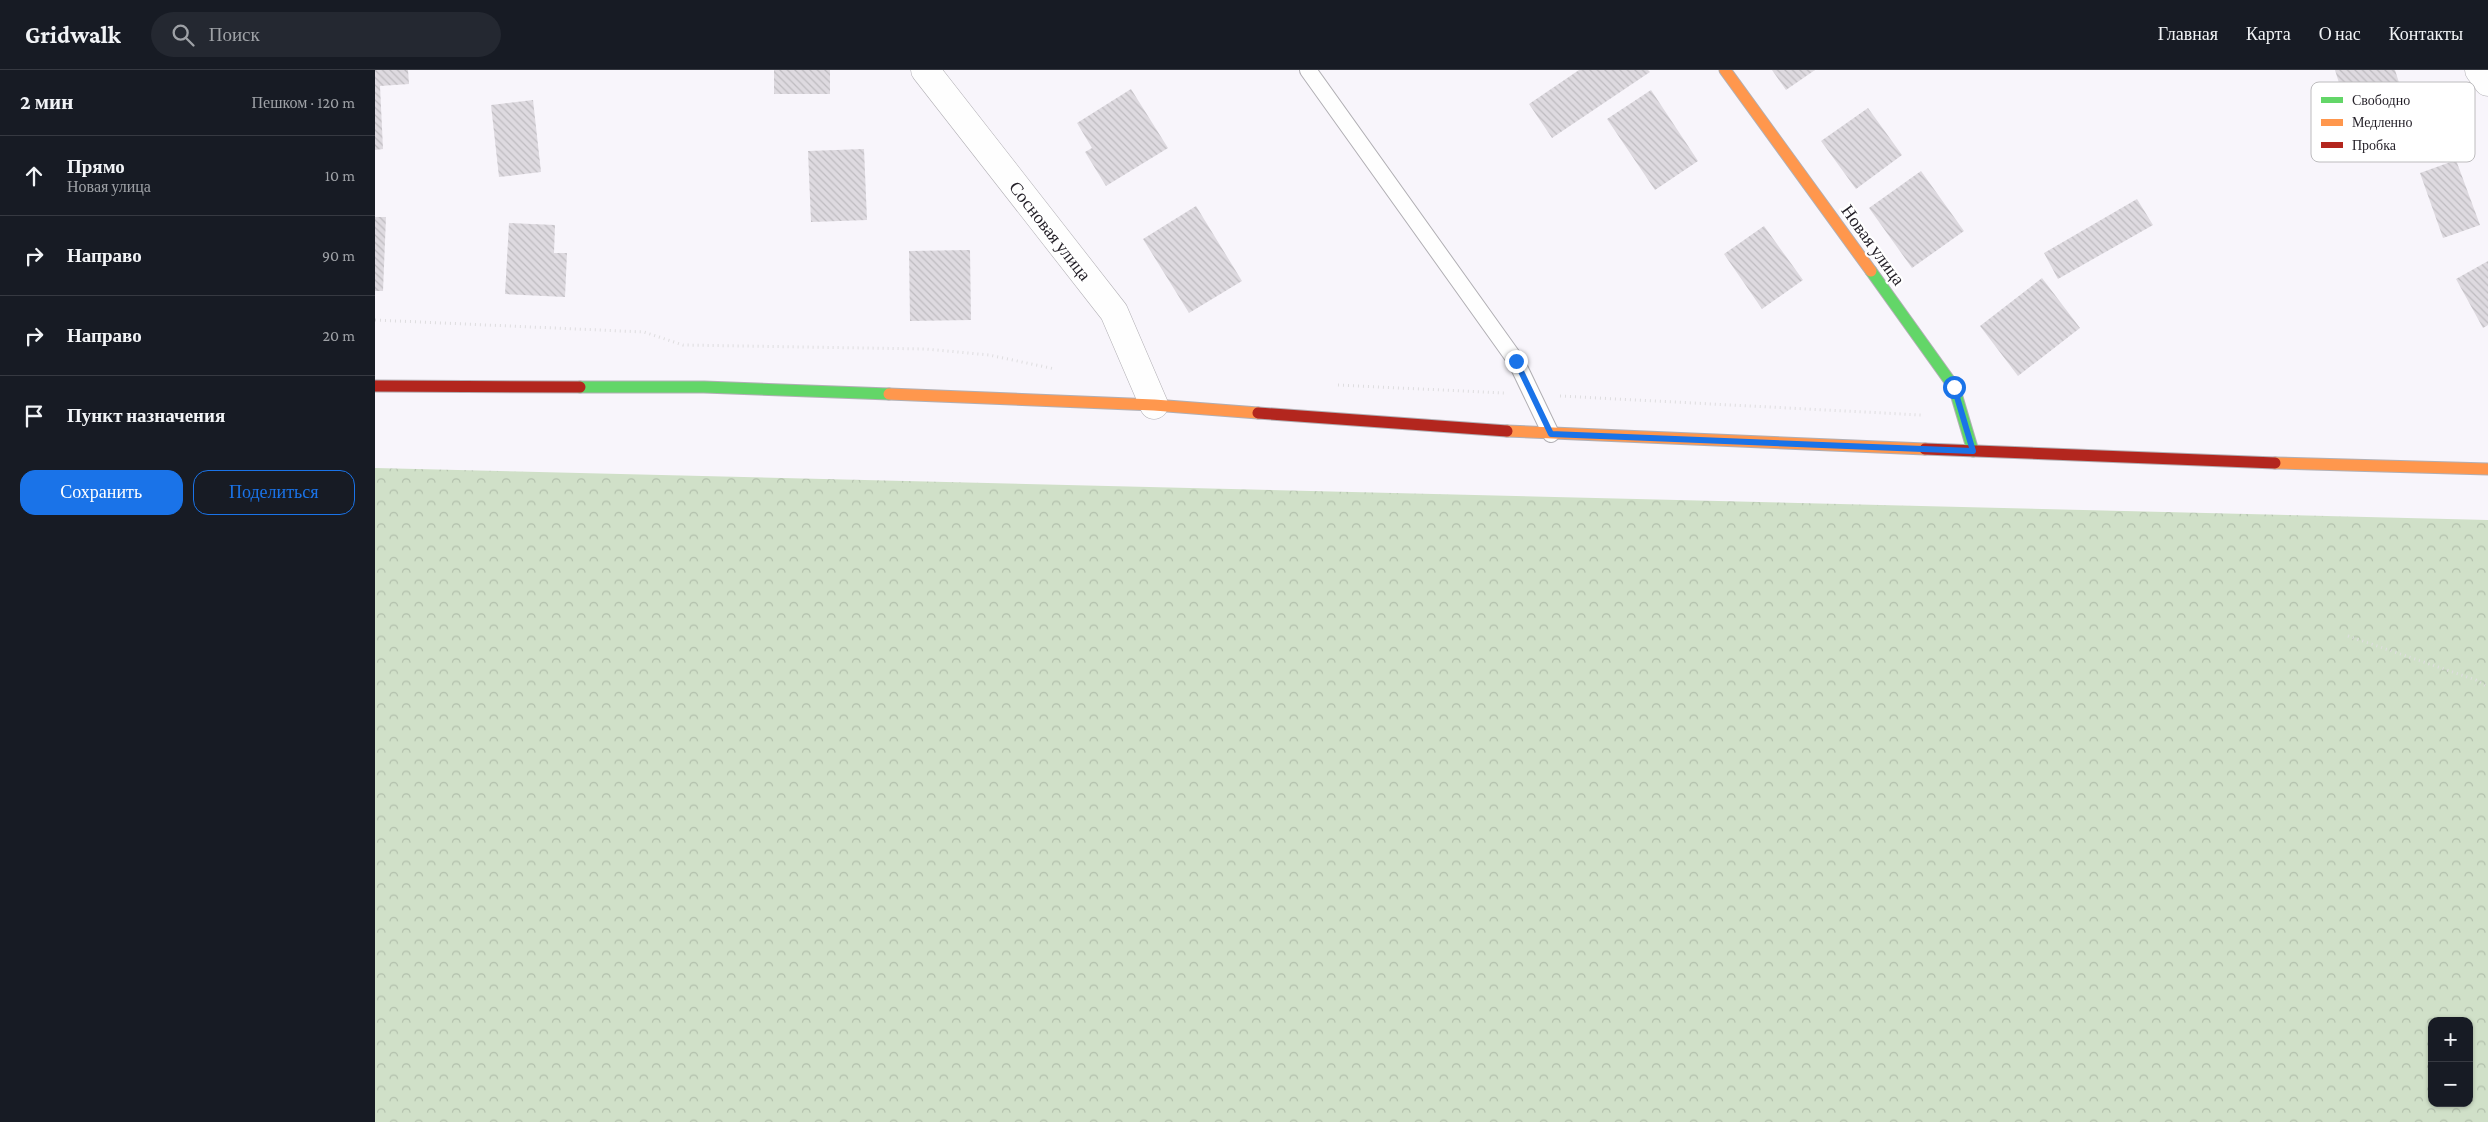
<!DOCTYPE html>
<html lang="ru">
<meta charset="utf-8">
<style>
:root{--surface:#171b24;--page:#242831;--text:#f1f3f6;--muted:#9ea1a6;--line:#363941;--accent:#1a73e8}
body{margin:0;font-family:"Crimson Pro",serif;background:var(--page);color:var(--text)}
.controls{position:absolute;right:15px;bottom:15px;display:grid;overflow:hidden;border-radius:10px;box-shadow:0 1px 4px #0004}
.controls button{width:45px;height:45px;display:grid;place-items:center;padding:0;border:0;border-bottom:1px solid var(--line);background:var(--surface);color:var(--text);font:25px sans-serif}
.stop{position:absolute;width:15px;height:15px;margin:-11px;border:4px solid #1a73e8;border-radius:50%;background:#fff}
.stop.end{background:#1a73e8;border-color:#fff;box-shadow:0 1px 5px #0008}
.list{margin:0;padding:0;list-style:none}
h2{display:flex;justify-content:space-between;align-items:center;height:65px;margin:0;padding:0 20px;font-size:21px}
h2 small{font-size:16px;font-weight:400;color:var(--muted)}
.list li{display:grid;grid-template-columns:32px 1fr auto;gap:15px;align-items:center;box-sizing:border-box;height:80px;padding:0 20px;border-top:1px solid var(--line)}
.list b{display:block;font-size:19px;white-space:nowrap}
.list p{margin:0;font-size:16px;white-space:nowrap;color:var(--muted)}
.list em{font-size:16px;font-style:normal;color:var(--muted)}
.actions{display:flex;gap:10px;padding:15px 20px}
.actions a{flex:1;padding:11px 0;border:1px solid var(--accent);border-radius:15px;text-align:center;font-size:18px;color:var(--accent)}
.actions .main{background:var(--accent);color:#fff}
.icon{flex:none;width:28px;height:28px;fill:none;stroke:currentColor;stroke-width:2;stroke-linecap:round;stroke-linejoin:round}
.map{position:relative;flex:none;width:2113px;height:1052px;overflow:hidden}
header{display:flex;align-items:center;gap:30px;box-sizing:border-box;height:70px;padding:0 25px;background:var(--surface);border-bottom:1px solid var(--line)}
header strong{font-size:24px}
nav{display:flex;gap:28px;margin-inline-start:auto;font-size:18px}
.search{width:350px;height:45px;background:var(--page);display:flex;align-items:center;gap:12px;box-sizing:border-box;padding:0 18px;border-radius:28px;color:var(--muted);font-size:19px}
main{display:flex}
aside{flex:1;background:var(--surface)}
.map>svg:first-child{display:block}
.forest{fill:url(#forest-crowns);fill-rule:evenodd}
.building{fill:url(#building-back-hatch)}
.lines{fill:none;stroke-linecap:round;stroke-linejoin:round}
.lane-casing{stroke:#b1afb4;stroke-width:18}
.street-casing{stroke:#b1afb4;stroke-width:29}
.fast-casing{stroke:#b1afb4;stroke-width:13}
.slow-casing{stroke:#b1afb4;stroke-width:13}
.jam-casing{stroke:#b1afb4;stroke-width:13}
.path{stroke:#dedddf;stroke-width:3;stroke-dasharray:1 4;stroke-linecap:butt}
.lane{stroke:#fefefe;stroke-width:16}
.street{stroke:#fefefe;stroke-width:28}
.fast{stroke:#63d668;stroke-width:11}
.slow{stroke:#ff974d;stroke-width:11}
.jam{stroke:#b3261e;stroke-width:11}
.route{stroke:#1a73e8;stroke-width:6}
.labels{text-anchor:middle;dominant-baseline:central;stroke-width:4.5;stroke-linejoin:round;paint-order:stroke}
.street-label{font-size:18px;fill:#231f27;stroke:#fff}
.key{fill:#fff;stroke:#bdbcbe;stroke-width:1}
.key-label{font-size:14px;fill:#231f27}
</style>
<header>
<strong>Gridwalk</strong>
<div class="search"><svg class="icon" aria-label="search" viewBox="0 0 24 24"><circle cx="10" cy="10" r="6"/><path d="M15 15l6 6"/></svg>Поиск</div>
<nav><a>Главная</a><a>Карта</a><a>О нас</a><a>Контакты</a></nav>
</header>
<main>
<aside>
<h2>2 мин<small>Пешком · 120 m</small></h2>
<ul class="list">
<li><svg class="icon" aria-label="ahead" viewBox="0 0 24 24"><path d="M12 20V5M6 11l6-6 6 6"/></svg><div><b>Прямо</b><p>Новая улица</p></div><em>10 m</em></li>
<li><svg class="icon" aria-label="right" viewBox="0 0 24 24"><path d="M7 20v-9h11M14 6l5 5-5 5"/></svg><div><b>Направо</b></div><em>90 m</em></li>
<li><svg class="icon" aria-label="right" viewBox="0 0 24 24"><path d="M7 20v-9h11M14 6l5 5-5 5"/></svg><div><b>Направо</b></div><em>20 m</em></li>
<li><svg class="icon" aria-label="arrive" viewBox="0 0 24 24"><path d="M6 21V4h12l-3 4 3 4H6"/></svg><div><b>Пункт назначения</b></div></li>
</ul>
<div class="actions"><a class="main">Сохранить</a><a>Поделиться</a></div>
</aside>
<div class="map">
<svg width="2113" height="1052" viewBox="0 0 2113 1052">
<defs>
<pattern id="forest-crowns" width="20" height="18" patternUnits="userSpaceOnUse" patternTransform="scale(1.25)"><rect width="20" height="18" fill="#d0e0c8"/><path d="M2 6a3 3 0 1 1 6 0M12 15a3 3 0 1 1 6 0" fill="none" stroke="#b2c0ac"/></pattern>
<pattern id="building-back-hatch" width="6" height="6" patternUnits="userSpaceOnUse" patternTransform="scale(1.25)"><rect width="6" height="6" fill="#dedae0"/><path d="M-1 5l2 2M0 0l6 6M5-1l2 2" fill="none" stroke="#bebbc0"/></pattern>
</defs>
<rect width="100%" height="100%" fill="#f8f5fb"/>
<path class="forest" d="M 0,398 L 2113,450 L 2113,1052 L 0,1052 ZM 2057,951 L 2094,951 L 2094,1033 L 2057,1033 Z"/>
<path class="building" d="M 0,0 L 33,0 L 34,14 L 5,16 L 8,79 L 0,80 Z
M 399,0 L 455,0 L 455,24 L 399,24 Z
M 1204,0 L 1273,0 L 1275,2 L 1177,68 L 1154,34 Z
M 1397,0 L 1440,0 L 1411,20 Z
M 1960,0 L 2020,0 L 2027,22 L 1972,39 Z
M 756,19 L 793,78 L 731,116 L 710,82 L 717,78 L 702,53 Z
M 1276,20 L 1323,91 L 1280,120 L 1232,49 Z
M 158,30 L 166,102 L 124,107 L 116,35 Z
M 1493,38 L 1527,85 L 1481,119 L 1446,71 Z
M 489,79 L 492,150 L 436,152 L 433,81 Z
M 2081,90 L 2105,155 L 2068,168 L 2045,103 Z
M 1546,101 L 1589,161 L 1537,198 L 1494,138 Z
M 1762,129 L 1778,155 L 1683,209 L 1669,183 Z
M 821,136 L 867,211 L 814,243 L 768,169 Z
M 0,147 L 11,147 L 8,221 L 0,221 Z
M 134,153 L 180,155 L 179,183 L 192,183 L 190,227 L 130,224 Z
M 1389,156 L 1428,210 L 1387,239 L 1349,184 Z
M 595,180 L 596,250 L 535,251 L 534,181 Z
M 2113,191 L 2113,255 L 2108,258 L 2081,209 Z
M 1667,208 L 1705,258 L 1643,306 L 1605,256 Z"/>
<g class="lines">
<g class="lane-casing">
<path id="lane" d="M 933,0 L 1141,291 L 1176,364"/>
</g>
<g class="street-casing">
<path id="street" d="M 550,0 L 739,242 L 779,335
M 2104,0 L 2113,12"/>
</g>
<g class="fast-casing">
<path id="fast" d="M 1496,201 L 1579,317 L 1598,381
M 205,317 L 329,317 L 514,324"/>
</g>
<g class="slow-casing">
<path id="slow" d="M 1350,0 L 1496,201
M 514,324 L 779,335 L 883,343
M 1132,361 L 1550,379
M 1900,393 L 2113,399"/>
</g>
<g class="jam-casing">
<path id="jam" d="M 0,316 L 205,317
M 883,343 L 1132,361
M 1550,379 L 1900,393"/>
</g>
<path class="path" d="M 0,250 L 269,262 L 308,275 L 551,279 L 614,285 L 680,299
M 963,315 L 1129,323
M 1185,326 L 1546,345
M 1973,566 L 2101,610 L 2113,617"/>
<use href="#lane" class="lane"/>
<use href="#street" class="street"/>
<use href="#fast" class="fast"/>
<use href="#slow" class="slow"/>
<use href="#jam" class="jam"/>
</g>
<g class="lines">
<path class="route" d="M 1141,291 L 1176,364 L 1598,381 L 1579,317"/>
</g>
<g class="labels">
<g class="street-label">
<text transform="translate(675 161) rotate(52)">Сосновая улица</text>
<text transform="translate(1498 175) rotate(54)">Новая улица</text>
</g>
</g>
<rect x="1936" y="12" width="164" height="80" rx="8" class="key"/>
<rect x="1946" y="27" width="22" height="6" fill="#63d668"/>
<rect x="1946" y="49" width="22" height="7" fill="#ff974d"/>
<rect x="1946" y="72" width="22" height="6" fill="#b3261e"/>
<g class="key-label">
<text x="1977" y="35">Свободно</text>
<text x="1977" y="57">Медленно</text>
<text x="1977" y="80">Пробка</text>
</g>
</svg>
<div class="controls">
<button>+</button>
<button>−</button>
</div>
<div class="stop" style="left:1579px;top:317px"></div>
<div class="stop end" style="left:1141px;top:291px"></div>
</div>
</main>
